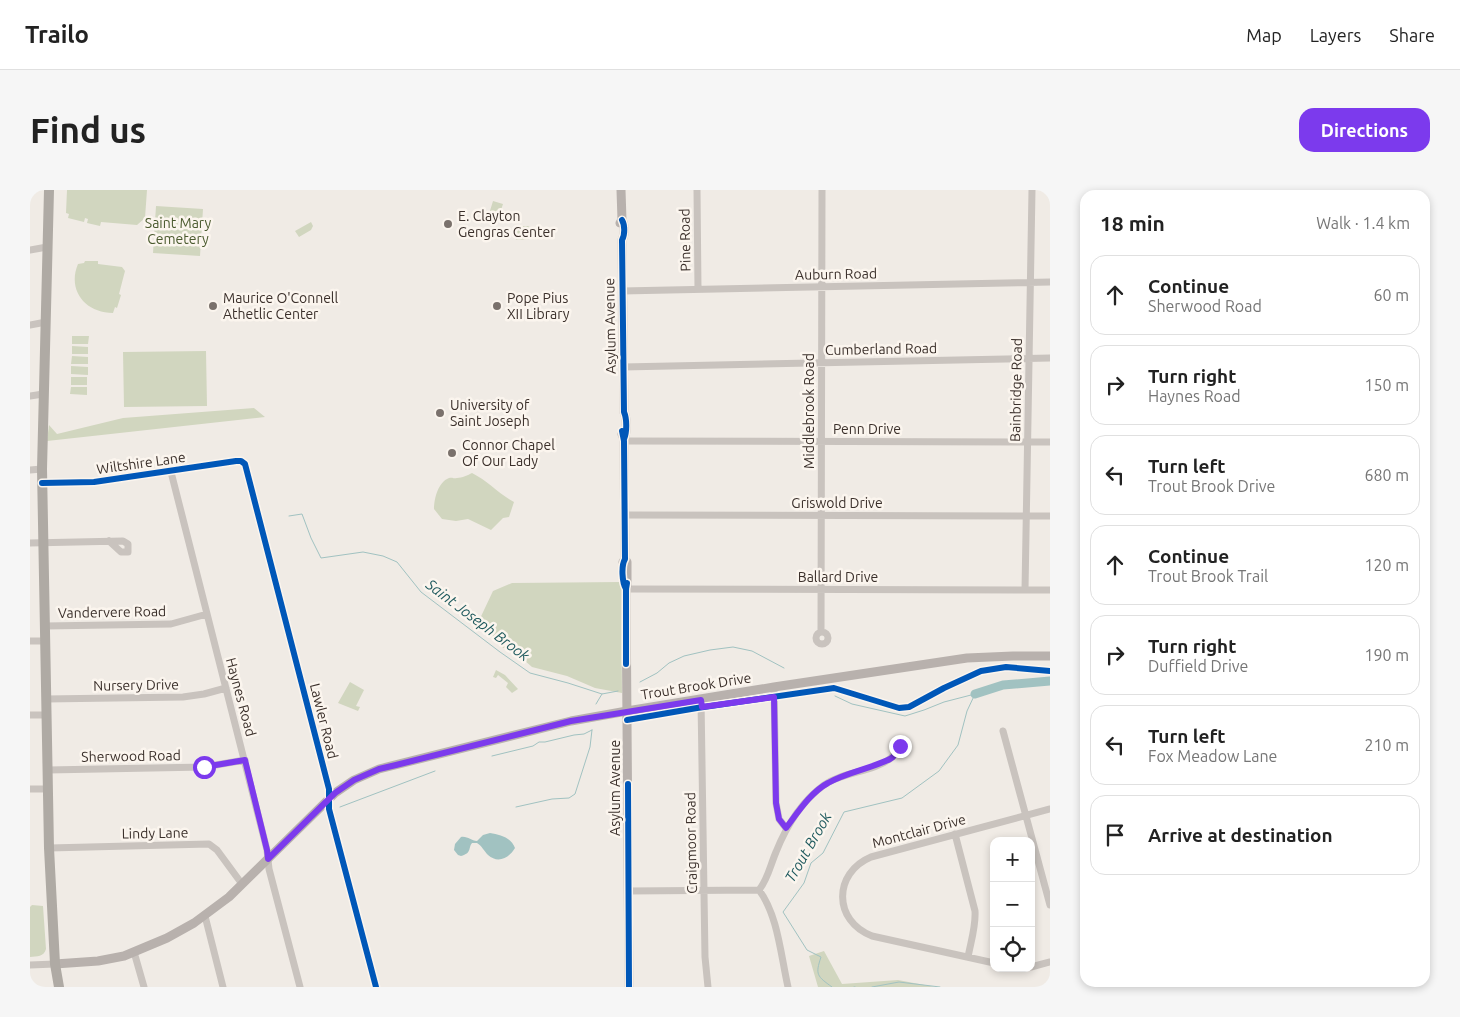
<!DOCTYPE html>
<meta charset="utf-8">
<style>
:root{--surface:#fff;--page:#f6f6f6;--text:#222;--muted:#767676;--line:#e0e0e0;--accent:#7c3aed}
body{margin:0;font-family:Ubuntu,sans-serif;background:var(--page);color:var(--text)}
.controls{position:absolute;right:15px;bottom:15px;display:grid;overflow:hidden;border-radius:10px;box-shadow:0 2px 8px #0003}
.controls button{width:45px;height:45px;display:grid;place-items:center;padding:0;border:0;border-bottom:1px solid var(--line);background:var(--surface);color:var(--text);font:25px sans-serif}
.stop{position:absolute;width:15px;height:15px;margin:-11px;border:4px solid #7c3aed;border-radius:50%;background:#fff}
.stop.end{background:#7c3aed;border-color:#fff;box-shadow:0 1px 5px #0008}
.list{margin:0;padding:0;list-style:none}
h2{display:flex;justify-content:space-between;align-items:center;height:65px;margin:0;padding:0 20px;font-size:21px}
h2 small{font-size:16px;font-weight:400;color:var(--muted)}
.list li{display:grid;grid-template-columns:32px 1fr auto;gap:15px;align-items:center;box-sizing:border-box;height:80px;margin:0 10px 10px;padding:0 10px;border:1px solid var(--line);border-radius:15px}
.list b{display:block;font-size:19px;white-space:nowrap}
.list p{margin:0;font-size:16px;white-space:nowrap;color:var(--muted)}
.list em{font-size:16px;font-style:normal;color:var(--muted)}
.icon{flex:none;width:28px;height:28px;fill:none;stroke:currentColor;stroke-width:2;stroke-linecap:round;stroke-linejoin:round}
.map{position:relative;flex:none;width:1020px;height:797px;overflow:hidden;border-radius:15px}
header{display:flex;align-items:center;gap:30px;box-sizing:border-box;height:70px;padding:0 25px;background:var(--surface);border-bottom:1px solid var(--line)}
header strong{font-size:24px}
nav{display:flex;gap:28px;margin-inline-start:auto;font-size:18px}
.intro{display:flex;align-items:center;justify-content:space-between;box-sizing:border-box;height:120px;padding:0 30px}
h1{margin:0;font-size:35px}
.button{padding:12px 22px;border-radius:15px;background:var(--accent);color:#fff;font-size:18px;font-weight:700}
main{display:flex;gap:30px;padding:0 30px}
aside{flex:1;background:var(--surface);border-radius:15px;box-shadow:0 2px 8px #0003}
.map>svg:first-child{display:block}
.green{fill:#d1d6bf}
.water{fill:#a1c2c1}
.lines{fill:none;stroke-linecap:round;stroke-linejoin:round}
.stream{stroke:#a1c2c1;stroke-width:1}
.river{stroke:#a1c2c1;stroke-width:9}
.minor{stroke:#c9c3be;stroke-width:7}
.major{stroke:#b8b1ad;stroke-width:9}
.highway{stroke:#afaaa4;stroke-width:10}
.cycleway-casing{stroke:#fbf5ee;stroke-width:9}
.cycleway{stroke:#0057b8;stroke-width:6}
.route{stroke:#7c3aed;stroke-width:6}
.poi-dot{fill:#7a716c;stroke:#fbf5ee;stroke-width:2}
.labels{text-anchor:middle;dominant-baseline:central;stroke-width:5;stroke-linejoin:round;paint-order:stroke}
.poi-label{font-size:14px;fill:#3b302b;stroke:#fbf5ee;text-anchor:start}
.park-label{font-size:14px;fill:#4a5a2e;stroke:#fbf5ee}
.street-label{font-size:14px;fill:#3b302b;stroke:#fbf5ee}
.water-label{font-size:15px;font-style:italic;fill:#1f5a5e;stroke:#fbf5ee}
</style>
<header>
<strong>Trailo</strong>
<nav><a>Map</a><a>Layers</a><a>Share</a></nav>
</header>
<div class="intro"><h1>Find us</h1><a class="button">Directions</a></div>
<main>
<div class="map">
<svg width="1020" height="797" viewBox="0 0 1020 797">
<rect width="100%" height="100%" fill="#f0ebe5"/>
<path class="green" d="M 37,0 L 117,0 L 115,28 L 107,35 L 71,32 L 70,36 L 57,33 L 58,29 L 55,28 L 54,32 L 38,28 L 39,24 L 36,23 Z
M 463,11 L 473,14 L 469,26 L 459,24 Z
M 126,16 L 173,19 L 170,66 L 123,63 Z
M 281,32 L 283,36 L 281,40 L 269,47 L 265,41 Z
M 484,36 L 498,36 L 501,38 L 500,49 L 486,50 Z
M 55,71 L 68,71 L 68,74 L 92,77 L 95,81 L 89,104 L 91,105 L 87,118 L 85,117 L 83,123 C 55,123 37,100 48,74 L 54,73 Z
M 42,146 L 59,146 L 58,154 L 42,154 Z
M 42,156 L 58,157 L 58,164 L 42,164 Z
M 176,161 L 177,216 L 94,217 L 93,162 Z
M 42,166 L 58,167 L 58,174 L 41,174 Z
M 41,176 L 58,177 L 58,185 L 41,184 Z
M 41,187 L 57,187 L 57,195 L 41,195 Z
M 41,197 L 57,197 L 57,205 L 40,204 Z
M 224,218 L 235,227 L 17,251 L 19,235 L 27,244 L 93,228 Z
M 442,283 C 458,291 469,304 484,312 L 479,327 L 473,328 L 461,340 L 438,329 L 426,331 L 412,329 L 404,319 C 404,309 408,292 419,288 C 424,287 422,289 427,288 C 432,288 438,285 442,283 Z
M 591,392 L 592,503 L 565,498 L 537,486 L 502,477 L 478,456 L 474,458 L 471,457 L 471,450 L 446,437 L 463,401 L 482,393 Z
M 466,480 L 475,485 L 488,499 L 482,503 L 476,497 L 478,493 L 468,485 L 466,488 L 463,487 Z
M 320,492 L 334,500 L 326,516 L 330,517 L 328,521 L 308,513 Z
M 2,715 L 13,716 L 16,759 C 14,767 7,766 0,767 L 0,717 Z
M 794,761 L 812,794 L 868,790 L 905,797 L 788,797 L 779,766 Z"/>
<path class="water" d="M 460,643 C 470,645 481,647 485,658 C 479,668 468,674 458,665 C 454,661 452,656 447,653 L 442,653 C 438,658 442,663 431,666 L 428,665 L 424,660 L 425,654 L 431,647 C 438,646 441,651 447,651 L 453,645 Z"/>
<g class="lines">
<path class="stream" d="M 259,326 L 272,324 L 281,348 L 291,368 L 333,362 L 353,366 L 367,372 L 391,402 L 470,462 L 500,483 L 538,493 L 572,504 L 588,501
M 610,492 L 627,483 L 639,473 L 654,466 L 680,460 L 703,457 L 722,461 L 754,478
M 805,506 L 822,514 L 875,526 L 894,520 L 914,512 L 945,504
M 566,514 L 572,504
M 462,566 L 503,556 L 509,552 L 515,552 L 544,545 L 554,544 L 562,540
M 310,617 L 405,581
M 486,617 L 522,609 L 539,608 L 545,604 L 560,557 L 562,540
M 802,797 C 787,786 785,785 791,767 L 777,760 L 753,722 L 774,693 L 781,673 L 793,663 L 814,622 L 872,608 L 909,581 L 928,555 L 937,521 L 945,504
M 824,797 L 825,797
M 842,797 L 869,792 L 910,797"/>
<path class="river" d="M 945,504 L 973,495 L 1020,491"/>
<path class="minor" d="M 667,0 L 668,99
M 0,60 L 17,57
M 592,101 L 1020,92
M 0,135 L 16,132
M 593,177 L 1020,168
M 0,206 L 13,204
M 594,251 L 1020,252
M 0,280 L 12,279
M 141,282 L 237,660 L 239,679 L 270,797
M 12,293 L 64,292 L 206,271 L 211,271 L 215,274 L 299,599 L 299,619 L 346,797
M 594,325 L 1020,326
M 0,353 L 93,351 L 98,354 L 98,362 L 91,362 L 79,351
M 596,399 L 1020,400
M 995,400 L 1002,0
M 15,436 L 141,434 L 177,424
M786 448a6 6 0 1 1 12 0a6 6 0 1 1-12 0Z
M 791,442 L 792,0
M 0,451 L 16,451
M 744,497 L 746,613 L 749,629 L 756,638
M 16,509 L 153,507 L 174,504 L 196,498
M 671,510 L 675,767 L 678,797
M 0,525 L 16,525
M 973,541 L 1020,715
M 18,580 L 174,577 L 215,570
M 0,599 L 18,599
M 925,644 L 945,721 C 946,736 941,751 938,767
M 19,658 L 179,654 L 187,660 L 212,694
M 729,700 C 738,689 740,676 746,662 C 756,637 772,611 794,595 C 814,581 842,583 861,568 C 867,563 870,556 873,549
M 729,700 C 748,725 751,767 758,797
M 598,701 L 729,700
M 175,726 L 193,797
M 104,762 L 114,797
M 964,773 L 842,746 C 803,731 803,683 841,667 L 1020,619
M 0,775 L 25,774
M 1001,777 L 1020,772"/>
<path class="major" d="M 592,30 C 595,35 595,45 592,50 L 594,222 C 597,229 597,242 594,249
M 590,33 L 592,30 L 591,0
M 592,244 L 594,249 L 595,369 L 593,372
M 595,369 L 597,372 L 597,395 L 596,399 L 599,797
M 25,774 L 68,771 L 94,766 L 137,748 L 164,733 L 199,707 L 305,603 L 324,590 L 349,579 L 541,531 L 597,521 L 744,497 L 937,468 L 983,466 L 1020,466"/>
<path class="highway" d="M 19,0 L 12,279 L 19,658 L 25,774 L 29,797"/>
<g class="cycleway-casing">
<path id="cycleway" d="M 592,30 C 595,35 595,45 592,50 L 594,222 C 597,229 597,242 594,249
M 592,241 L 594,251 L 595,369 C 591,376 592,392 596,399
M 12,293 L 64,292 L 206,271 L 211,271 L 215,274 L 299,599 L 299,619 L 346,797
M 596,474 L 596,399 L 597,393
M 597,530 L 667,518 L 804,498 L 869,518 L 879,517 L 914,498 L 951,481 L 976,477 L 1020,481
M 598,594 L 599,797"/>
</g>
<use href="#cycleway" class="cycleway"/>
</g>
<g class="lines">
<path class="route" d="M 174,577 L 215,570 L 237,660 L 238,669 L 305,603 L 324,590 L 349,579 L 366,575 L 541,531 L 671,510 L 672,517 L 744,507 L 746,613 L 749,629 L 756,638 C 768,622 781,602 798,593 C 817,582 840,579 860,569 L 863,567 L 870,556"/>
</g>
<g class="poi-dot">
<circle cx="418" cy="34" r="5"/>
<circle cx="183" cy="116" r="5"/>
<circle cx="467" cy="116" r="5"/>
<circle cx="410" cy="223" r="5"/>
<circle cx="422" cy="263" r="5"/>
</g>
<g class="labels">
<g class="poi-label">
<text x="428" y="26">E. Clayton<tspan x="428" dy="16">Gengras Center</tspan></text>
<text x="193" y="108">Maurice O'Connell<tspan x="193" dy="16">Athetlic Center</tspan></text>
<text x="477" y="108">Pope Pius<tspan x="477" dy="16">XII Library</tspan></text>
<text x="420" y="215">University of<tspan x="420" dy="16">Saint Joseph</tspan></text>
<text x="432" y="255">Connor Chapel<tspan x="432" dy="16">Of Our Lady</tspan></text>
</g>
<g class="park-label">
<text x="148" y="33">Saint Mary<tspan x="148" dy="16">Cemetery</tspan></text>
</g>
<g class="street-label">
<text transform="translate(655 50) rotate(-91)">Pine Road</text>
<text transform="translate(806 84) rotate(-1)">Auburn Road</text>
<text transform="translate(580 136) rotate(-91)">Asylum Avenue</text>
<text transform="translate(851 159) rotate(-1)">Cumberland Road</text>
<text transform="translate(986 200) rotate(-89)">Bainbridge Road</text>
<text transform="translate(779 221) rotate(-90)">Middlebrook Road</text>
<text x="837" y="239">Penn Drive</text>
<text transform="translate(111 273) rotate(-8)">Wiltshire Lane</text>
<text x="807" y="313">Griswold Drive</text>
<text x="808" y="387">Ballard Drive</text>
<text transform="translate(82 422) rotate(-1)">Vandervere Road</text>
<text transform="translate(106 495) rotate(-1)">Nursery Drive</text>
<text transform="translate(666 496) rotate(-9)">Trout Brook Drive</text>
<text transform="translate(211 507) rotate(75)">Haynes Road</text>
<text transform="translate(294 531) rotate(76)">Lawler Road</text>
<text transform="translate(101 566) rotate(-1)">Sherwood Road</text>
<text transform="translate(585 598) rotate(-90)">Asylum Avenue</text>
<text transform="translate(889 641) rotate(-15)">Montclair Drive</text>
<text transform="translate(125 643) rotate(-1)">Lindy Lane</text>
<text transform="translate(661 653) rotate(-91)">Craigmoor Road</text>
</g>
<g class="water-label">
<text transform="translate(448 430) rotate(37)">Saint Joseph Brook</text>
<text transform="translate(778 657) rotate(-60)">Trout Brook</text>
</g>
</g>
</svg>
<div class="controls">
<button>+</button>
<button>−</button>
<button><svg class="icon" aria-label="locate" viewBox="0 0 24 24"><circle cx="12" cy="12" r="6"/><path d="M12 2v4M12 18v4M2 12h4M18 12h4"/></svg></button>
</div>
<div class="stop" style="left:174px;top:577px"></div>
<div class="stop end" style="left:870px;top:556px"></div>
</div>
<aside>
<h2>18 min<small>Walk · 1.4 km</small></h2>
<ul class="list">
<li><svg class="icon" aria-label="ahead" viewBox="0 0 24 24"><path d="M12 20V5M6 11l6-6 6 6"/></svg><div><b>Continue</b><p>Sherwood Road</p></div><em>60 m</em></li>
<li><svg class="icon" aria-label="right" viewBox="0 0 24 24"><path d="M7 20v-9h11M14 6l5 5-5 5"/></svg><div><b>Turn right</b><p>Haynes Road</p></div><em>150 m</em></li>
<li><svg class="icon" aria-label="left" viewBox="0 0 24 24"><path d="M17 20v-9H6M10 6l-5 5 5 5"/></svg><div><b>Turn left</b><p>Trout Brook Drive</p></div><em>680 m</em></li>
<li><svg class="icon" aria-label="ahead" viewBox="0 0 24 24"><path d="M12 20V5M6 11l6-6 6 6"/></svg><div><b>Continue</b><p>Trout Brook Trail</p></div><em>120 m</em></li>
<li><svg class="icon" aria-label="right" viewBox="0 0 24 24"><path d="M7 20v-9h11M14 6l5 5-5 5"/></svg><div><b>Turn right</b><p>Duffield Drive</p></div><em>190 m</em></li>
<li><svg class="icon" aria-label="left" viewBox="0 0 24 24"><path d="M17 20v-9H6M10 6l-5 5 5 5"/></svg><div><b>Turn left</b><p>Fox Meadow Lane</p></div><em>210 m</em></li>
<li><svg class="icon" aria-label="arrive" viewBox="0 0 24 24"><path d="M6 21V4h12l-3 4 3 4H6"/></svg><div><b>Arrive at destination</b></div></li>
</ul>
</aside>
</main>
